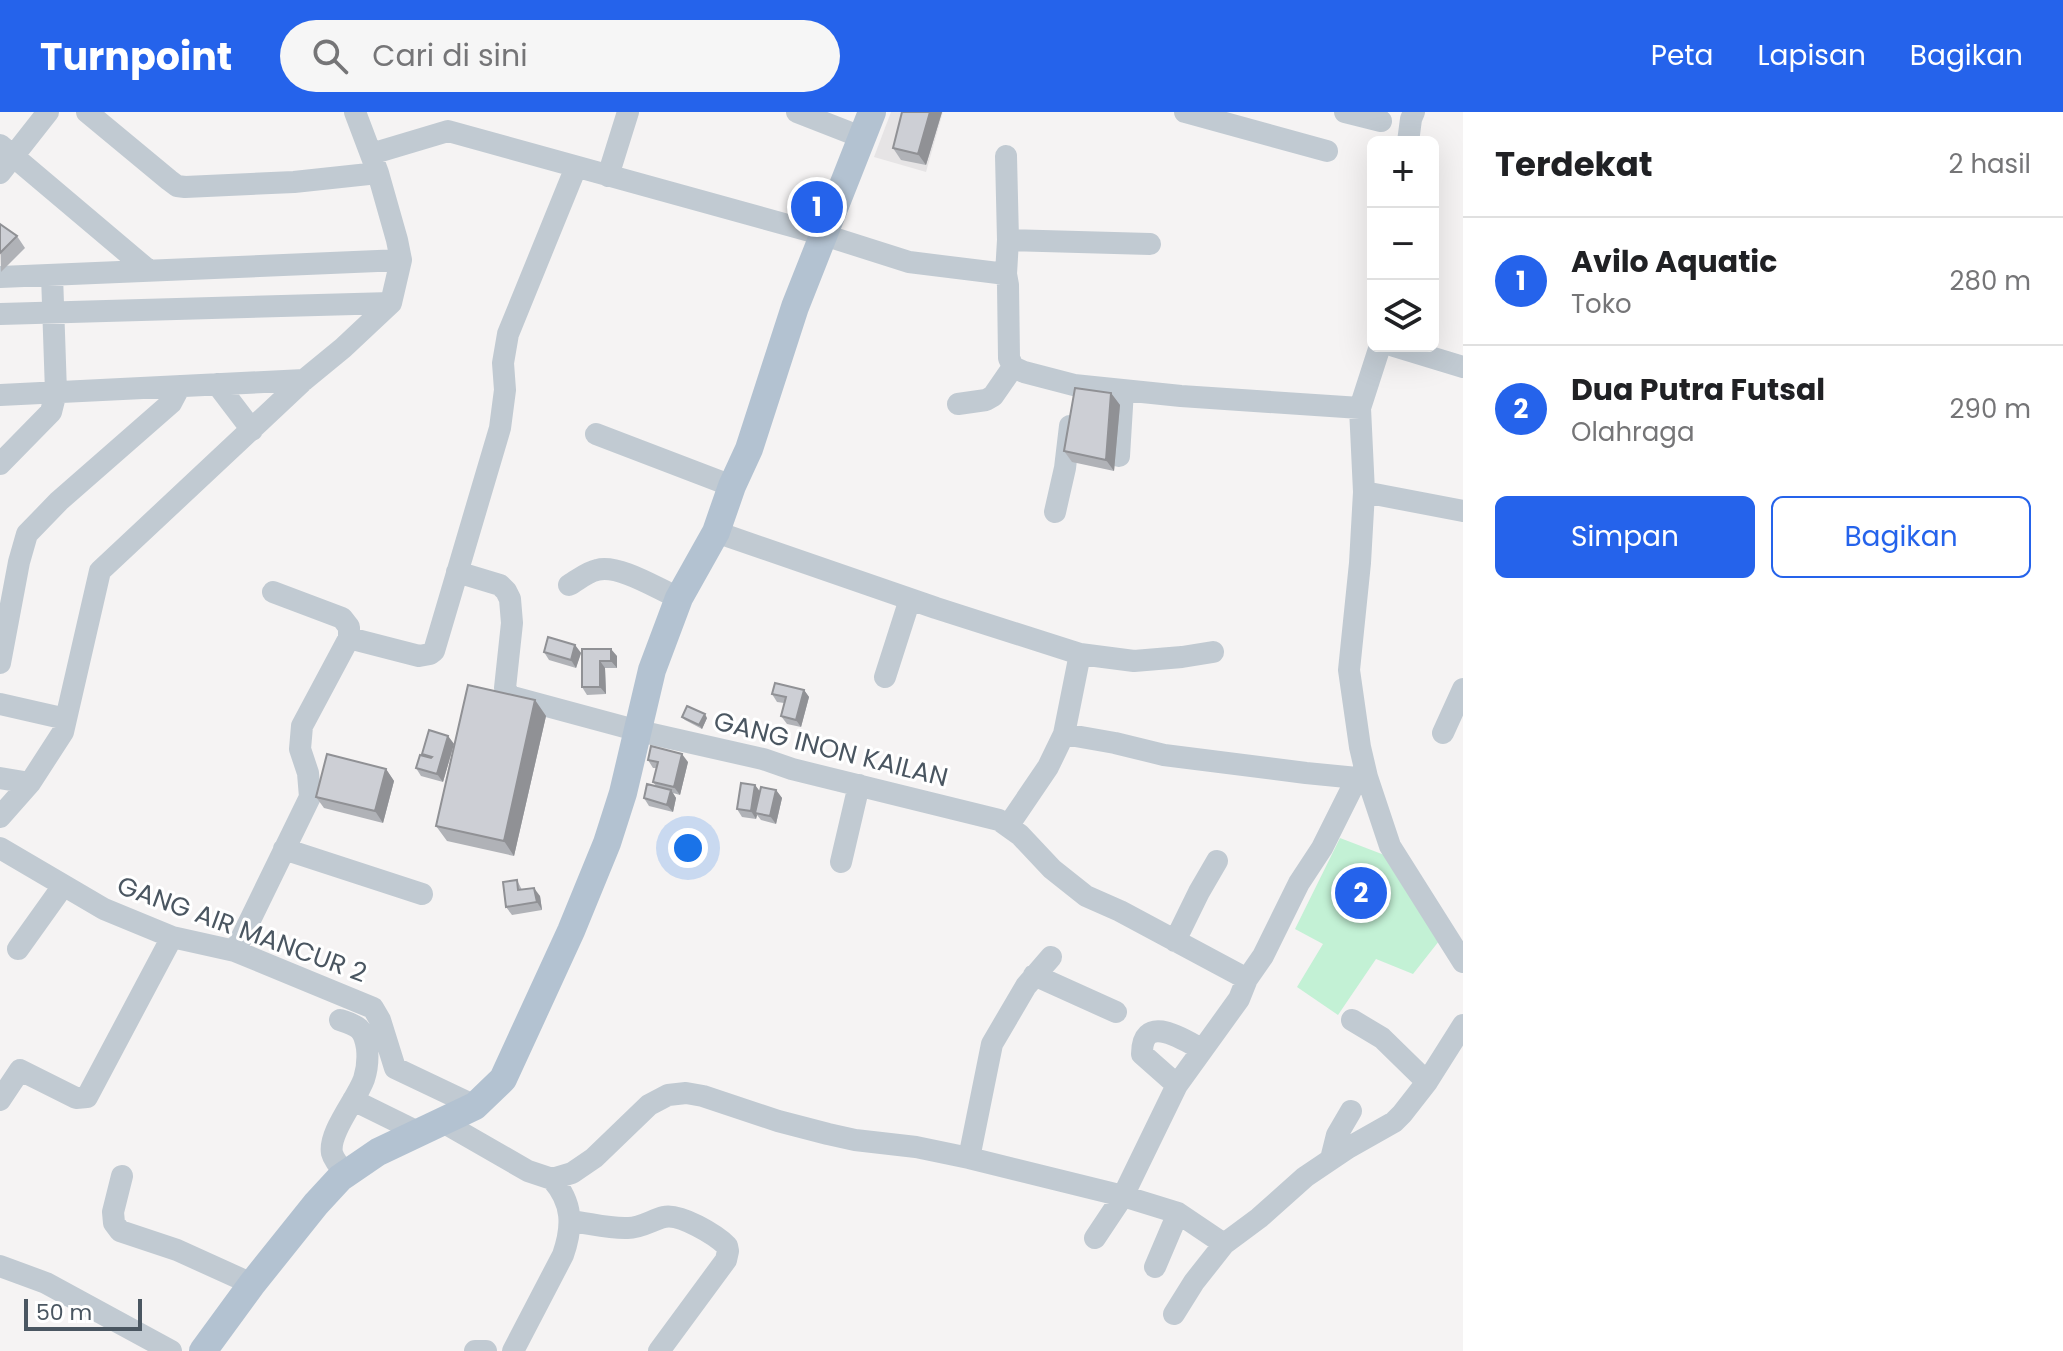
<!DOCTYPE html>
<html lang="id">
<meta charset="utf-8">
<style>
:root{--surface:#fff;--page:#f6f6f6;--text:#202124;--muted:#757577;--line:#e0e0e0;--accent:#2563eb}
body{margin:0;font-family:Poppins,sans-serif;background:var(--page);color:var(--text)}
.controls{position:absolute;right:24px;top:24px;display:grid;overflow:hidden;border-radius:12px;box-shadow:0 8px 32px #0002}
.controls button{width:72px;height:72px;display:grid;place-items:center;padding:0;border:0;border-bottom:2px solid var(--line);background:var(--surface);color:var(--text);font:40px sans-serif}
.scale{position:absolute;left:24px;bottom:20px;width:118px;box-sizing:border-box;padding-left:8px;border:4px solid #4a5661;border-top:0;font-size:22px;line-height:28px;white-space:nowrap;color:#4a5661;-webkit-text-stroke:6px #fff;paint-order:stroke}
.you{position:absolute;left:688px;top:736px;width:28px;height:28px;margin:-20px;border:6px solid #fff;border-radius:50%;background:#1a73e8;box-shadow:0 0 0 12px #1a73e833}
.badge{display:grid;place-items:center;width:52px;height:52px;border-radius:50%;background:var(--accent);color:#fff;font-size:26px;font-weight:700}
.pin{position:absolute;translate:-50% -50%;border:4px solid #fff;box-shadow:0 2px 8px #0006}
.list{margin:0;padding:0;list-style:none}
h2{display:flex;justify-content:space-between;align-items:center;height:104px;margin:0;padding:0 32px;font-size:34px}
h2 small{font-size:26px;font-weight:400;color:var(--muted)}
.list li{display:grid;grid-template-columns:52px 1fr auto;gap:24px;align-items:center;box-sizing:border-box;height:128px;padding:0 32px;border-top:2px solid var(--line)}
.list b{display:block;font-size:30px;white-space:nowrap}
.list p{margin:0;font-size:26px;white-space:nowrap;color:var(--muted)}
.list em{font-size:26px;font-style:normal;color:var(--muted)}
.actions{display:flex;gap:16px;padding:24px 32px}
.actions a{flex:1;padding:18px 0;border:2px solid var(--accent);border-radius:12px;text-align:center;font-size:28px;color:var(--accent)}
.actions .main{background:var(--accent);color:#fff}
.icon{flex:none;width:44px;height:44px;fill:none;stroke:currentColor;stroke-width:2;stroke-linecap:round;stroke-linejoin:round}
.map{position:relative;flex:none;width:1463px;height:1239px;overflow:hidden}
header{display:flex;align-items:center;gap:48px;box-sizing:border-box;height:112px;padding:0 40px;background:var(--accent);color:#fff}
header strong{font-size:38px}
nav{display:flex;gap:44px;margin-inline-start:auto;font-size:28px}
.search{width:560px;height:72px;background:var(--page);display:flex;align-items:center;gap:20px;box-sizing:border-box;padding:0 28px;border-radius:44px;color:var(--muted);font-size:30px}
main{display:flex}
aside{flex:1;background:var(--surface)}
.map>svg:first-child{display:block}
.education{fill:#e6e4e5}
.green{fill:#c3f1d5}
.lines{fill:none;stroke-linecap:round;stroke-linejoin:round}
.minor{stroke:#c1cad2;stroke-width:22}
.major{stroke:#b3c2d1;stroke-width:28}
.wall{fill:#b0b2b7}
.shaded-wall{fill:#909195}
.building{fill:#cdcfd5;stroke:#909195;stroke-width:2}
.labels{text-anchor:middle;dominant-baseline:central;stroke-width:6;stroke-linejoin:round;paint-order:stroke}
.street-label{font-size:26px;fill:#4a5661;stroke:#fff}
</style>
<header>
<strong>Turnpoint</strong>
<div class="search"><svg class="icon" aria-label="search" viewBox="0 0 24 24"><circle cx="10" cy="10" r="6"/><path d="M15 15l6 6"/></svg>Cari di sini</div>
<nav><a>Peta</a><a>Lapisan</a><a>Bagikan</a></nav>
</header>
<main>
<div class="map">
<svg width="1463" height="1239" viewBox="0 0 1463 1239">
<rect width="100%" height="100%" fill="#f5f3f3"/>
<path class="education" d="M 891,0 L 943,0 L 926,60 L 874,45 Z"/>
<path class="green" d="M 1340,726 L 1387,744 L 1439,829 L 1413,862 L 1376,847 L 1338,903 L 1297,875 L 1323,832 L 1295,817 Z"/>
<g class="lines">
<path class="minor" d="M 87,0 L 169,68 L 177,74 L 185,75 L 294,70 L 378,61
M 797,0 L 861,25
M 1185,0 L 1327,39
M 1345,0 L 1381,9
M 1408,30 L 1411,7 L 1414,0
M 0,33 L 148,158
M 371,42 L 448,19 L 824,123 L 909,150 L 1006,162 L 1008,173 L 1009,246 L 1013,255 L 1024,260 L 1074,273 L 1181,284 L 1360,296
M 0,61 L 48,0
M 608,64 L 628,0
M 1008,128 L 1150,132
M 1006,162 L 1008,128 L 1006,44
M 0,165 L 401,148
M 0,202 L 391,191
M 1380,234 L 1360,296 L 1364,380 L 1360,451 L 1349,558 L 1360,635 L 1367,665 L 1390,734 L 1463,850
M 1394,234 L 1463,255
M 217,272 L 252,318
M 0,283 L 304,268
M 958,292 L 986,288 L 993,284 L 1013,255
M 596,322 L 732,374
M 1119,344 L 1123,278
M 0,352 L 51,300 L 56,280 L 52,163
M 1364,380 L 1463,399
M 1055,400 L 1065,356 L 1070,314
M 716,420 L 936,496 L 1080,542 L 1134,549 L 1182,545 L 1213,540
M 457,460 L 500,473 L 506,479 L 510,487 L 512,511 L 505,576 L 509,583 L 513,585 L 639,619 L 763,647 L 792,657 L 999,708 L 1020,723 L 1052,757 L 1086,784 L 1120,799 L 1247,867 L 1239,887 L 1177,973 L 1123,1084 L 1095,1126
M 569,473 C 578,468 587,460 597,458 C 619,452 658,477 679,486
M 273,480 L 342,506 L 349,515 L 349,526
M 0,551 L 19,450 L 27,422 L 59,389 L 171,291 L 180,274
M 885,565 L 910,487
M 0,592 L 66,607
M 1443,621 L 1463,577
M 1064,622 L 1115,631 L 1164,643 L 1306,661 L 1357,666 L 1367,665
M 0,666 L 30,671
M 0,705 L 30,671 L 63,620 L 100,459 L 304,268 L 343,236 L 391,191 L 401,148 L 397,128 L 378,61 L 355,0
M 1008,714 L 1048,655 L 1064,622 L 1080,542
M 0,736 L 104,797 L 172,825 L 235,839 L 373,896 L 380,908 L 395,956 L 475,994
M 284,737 L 422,782
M 841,750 L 859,673
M 1175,829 L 1199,780 L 1217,749
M 18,837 L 63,774
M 235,839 L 310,685 L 308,661 L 300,637 L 302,614 L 349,526 L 419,544 L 430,542 L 434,539 L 500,316 L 505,278 L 503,251 L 508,222 L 576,55
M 1034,863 L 1116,900
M 1247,867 L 1263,844 L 1299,771 L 1322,736 L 1357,666
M 340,908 C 358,914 364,916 367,936 C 368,946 367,958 364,967 C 357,987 328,1021 332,1041 C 334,1049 341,1056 346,1061
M 1352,908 L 1382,926 L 1427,970
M 1177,973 L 1142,942 C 1142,900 1183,927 1201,937
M 0,988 L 20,958 L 76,986 L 87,985 L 172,825
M 353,988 L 418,1020
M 441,1009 L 528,1059 L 552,1067 L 572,1061 L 594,1046 L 649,993 L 668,983 L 686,981 L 703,984 L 778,1009 L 828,1022 L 855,1028 L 916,1035 L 969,1046 L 1123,1084 L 1178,1101 L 1224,1132 L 1259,1106 L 1305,1065 L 1348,1036 L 1394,1010 L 1402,1002 L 1427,970 L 1463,913
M 969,1046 L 992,932 L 1026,874 L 1051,845
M 1331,1047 L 1337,1023 L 1351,999
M 122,1064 L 113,1100 L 114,1111 L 120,1119 L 177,1138 L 252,1172
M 570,1109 C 589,1111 609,1117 628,1116 C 641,1116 652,1108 664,1105 C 680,1101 716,1123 727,1134 L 728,1139 L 726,1148 L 659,1239
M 0,1154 L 46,1171 L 171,1239
M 1155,1155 L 1178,1101
M 1174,1202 L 1194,1170 L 1224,1132
M 475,1239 L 486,1239
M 513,1239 L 563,1143 C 573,1114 573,1091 552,1067"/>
<path class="major" d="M 203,1239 L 252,1172 L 316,1092 L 340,1066 L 378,1040 L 475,994 L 503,967 L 571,819 L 607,731 L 623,681 L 652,558 L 679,486 L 716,420 L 732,374 L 749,337 L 795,195 L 872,0"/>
</g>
<path class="wall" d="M 902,0 L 942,0 L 926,53 L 901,48 L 893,36 Z
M 0,112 L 17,124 L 25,136 L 1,160 Z
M 1111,281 L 1120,293 L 1114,359 L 1072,350 L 1064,339 Z
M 575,533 L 581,541 L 576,556 L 549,548 L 544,540 Z
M 582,537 L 617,544 L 617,556 L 605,556 L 606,582 L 587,583 L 582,575 Z
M 804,578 L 809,585 L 801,615 L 787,612 L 781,604 L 784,591 L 777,590 L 772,582 Z
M 535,588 L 546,604 L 514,744 L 447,729 L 436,714 Z
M 682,605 L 707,606 L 702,617 L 685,608 Z
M 448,624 L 454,632 L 443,670 L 421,664 L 416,656 L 424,644 L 422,642 Z
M 648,648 L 688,650 L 680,683 L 673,681 L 676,686 L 673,700 L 649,694 L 644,686 L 656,674 L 653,670 L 656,656 L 653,656 Z
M 386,657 L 394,669 L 383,711 L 324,696 L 316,685 Z
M 755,673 L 760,680 L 776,678 L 782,686 L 776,712 L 761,708 L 757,703 L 756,707 L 742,705 L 737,697 Z
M 517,768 L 522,778 L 540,784 L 542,798 L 512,803 L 506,795 Z"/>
<path class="shaded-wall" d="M 930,0 L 942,0 L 926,53 L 918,42 Z
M 1111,281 L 1120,293 L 1114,359 L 1106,348 Z
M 575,533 L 581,541 L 576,556 L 571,548 Z
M 611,537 L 617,544 L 617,556 L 611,549 Z
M 600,549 L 605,556 L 606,582 L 600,575 Z
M 804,578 L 809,585 L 801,615 L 796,608 Z
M 535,588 L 546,604 L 514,744 L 504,729 Z
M 705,602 L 707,606 L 702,617 L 699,613 Z
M 448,624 L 454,632 L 443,670 L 437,662 Z
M 682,642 L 688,650 L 680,683 L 674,675 Z
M 386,657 L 394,669 L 383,711 L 375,699 Z
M 755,673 L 761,681 L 755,701 L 757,703 L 756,707 L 751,699 Z
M 671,678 L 676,686 L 673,700 L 667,693 Z
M 776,678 L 782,686 L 776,712 L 770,704 Z
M 534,776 L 540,784 L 542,798 L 537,790 Z"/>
<path class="building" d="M 902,0 L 930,0 L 918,42 L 893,36 Z
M 0,112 L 17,124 L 0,141 Z
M 1075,276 L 1111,281 L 1106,348 L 1064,339 Z
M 548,525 L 575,533 L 571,548 L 544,540 Z
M 582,537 L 611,537 L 611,549 L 600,549 L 600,575 L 582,575 Z
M 775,571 L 804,578 L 796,608 L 781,604 L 786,585 L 772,582 Z
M 468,573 L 535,588 L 504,729 L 436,714 Z
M 687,594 L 705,602 L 699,613 L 682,605 Z
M 429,618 L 448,624 L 437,662 L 416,656 L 420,643 L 431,646 L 432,645 L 422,642 Z
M 651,634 L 682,642 L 674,675 L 653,670 L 658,650 L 648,648 Z
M 327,642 L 386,657 L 375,699 L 316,685 Z
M 741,671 L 755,673 L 751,699 L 737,697 Z
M 647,672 L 671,678 L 667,693 L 644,686 Z
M 761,675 L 776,678 L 770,704 L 755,701 Z
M 517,768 L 518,778 L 534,776 L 537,790 L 506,795 L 503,770 Z"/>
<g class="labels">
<g class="street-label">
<text transform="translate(831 637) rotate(14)">GANG INON KAILAN</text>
<text transform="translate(242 817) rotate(20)">GANG AIR MANCUR 2</text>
</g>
</g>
</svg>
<div class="controls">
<button>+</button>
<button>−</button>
<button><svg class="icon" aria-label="layers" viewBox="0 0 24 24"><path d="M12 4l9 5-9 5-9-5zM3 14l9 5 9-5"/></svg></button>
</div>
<div class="scale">50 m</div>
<div class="you"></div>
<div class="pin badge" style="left:817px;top:95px">1</div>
<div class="pin badge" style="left:1361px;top:781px">2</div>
</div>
<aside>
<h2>Terdekat<small>2 hasil</small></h2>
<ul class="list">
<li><span class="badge">1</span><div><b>Avilo Aquatic</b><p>Toko</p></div><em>280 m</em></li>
<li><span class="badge">2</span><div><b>Dua Putra Futsal</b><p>Olahraga</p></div><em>290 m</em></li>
</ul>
<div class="actions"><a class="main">Simpan</a><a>Bagikan</a></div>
</aside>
</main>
